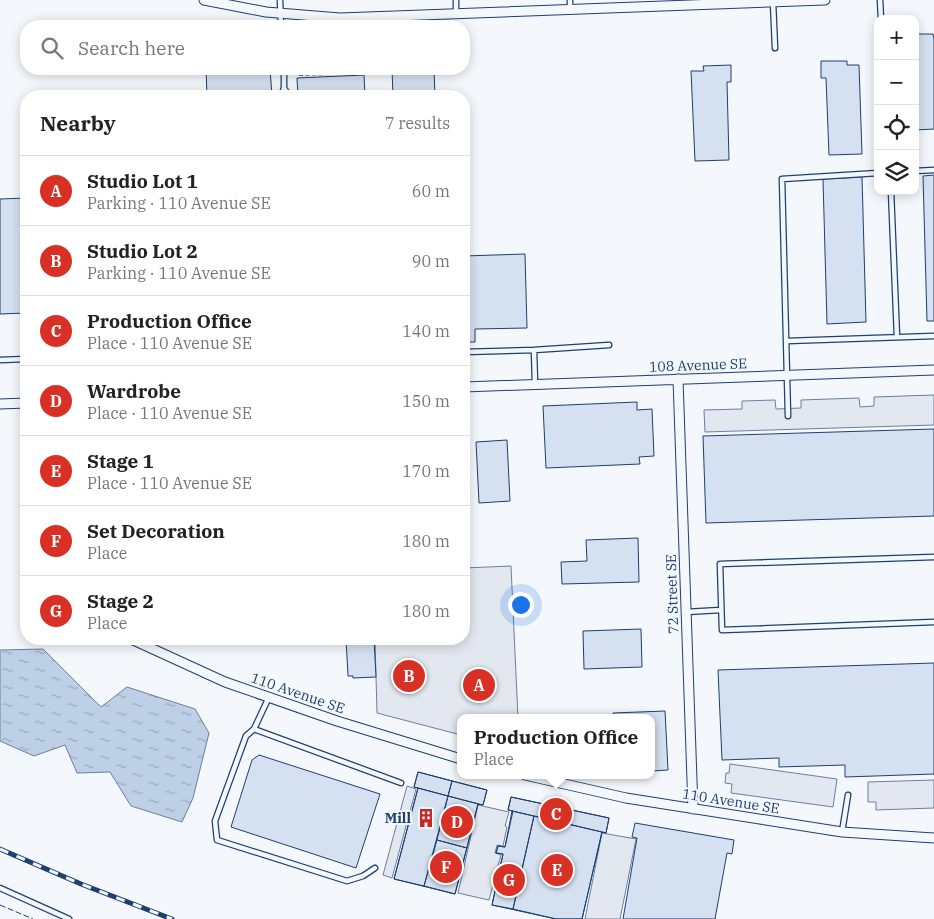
<!DOCTYPE html>
<meta charset="utf-8">
<style>
:root{--surface:#fff;--page:#f2f2f2;--text:#222;--muted:#767676;--line:#e0e0e0;--accent:#d93025}
body{margin:0;font-family:"IBM Plex Serif",serif;background:var(--page);color:var(--text)}
.controls{position:absolute;right:15px;top:15px;display:grid;overflow:hidden;border-radius:10px;box-shadow:0 2px 12px #0003}
.controls button{width:45px;height:45px;display:grid;place-items:center;padding:0;border:0;border-bottom:1px solid var(--line);background:var(--surface);color:var(--text);font:25px sans-serif}
.you{position:absolute;left:520px;top:604px;width:18px;height:18px;margin:-12px;border:4px solid #fff;border-radius:50%;background:#1a73e8;box-shadow:0 0 0 8px #1a73e833}
.badge{display:grid;place-items:center;width:32px;height:32px;border-radius:50%;background:var(--accent);color:#fff;font-size:16px;font-weight:700}
.pin{position:absolute;translate:-50% -50%;border:2px solid #fff;box-shadow:0 1px 5px #0006}
.popup{position:absolute;left:457px;top:714px;width:198px;height:65px;box-sizing:border-box;display:grid;place-content:center;border-radius:10px;background:var(--surface);filter:drop-shadow(0 1px 4px #0005);font-size:16px;white-space:nowrap;color:var(--muted)}
.popup b{font-size:19px;color:var(--text)}
.popup::after{content:'';position:absolute;left:50%;top:100%;margin-left:-10px;border:10px solid transparent;border-top-color:var(--surface)}
.list{margin:0;padding:0;list-style:none}
h2{display:flex;justify-content:space-between;align-items:center;height:65px;margin:0;padding:0 20px;font-size:21px}
h2 small{font-size:16px;font-weight:400;color:var(--muted)}
.list li{display:grid;grid-template-columns:32px 1fr auto;gap:15px;align-items:center;box-sizing:border-box;height:70px;padding:0 20px;border-top:1px solid var(--line)}
.list b{display:block;font-size:19px;white-space:nowrap}
.list p{margin:0;font-size:16px;white-space:nowrap;color:var(--muted)}
.list em{font-size:16px;font-style:normal;color:var(--muted)}
.icon{flex:none;width:28px;height:28px;fill:none;stroke:currentColor;stroke-width:2;stroke-linecap:round;stroke-linejoin:round}
.map{position:relative;flex:none;width:934px;height:919px;overflow:hidden}
.search{position:absolute;background:var(--surface);box-shadow:0 2px 12px #0003;left:20px;top:20px;width:450px;height:55px;display:flex;align-items:center;gap:12px;box-sizing:border-box;padding:0 18px;border-radius:20px;color:var(--muted);font-size:19px}
.panel{position:absolute;background:var(--surface);box-shadow:0 2px 12px #0003;left:20px;top:90px;width:450px;height:555px;border-radius:20px}
.map>svg:first-child{display:block}
.parking{fill:#e3e8f0;stroke:#687fa3}
.water{fill:url(#water-ripples);stroke:#687fa3}
.building{fill:#d5e0f0;stroke:#1d3f73}
.lines{fill:none;stroke-linecap:round;stroke-linejoin:round}
.service-casing{stroke:#1d3f73;stroke-width:7}
.minor-casing{stroke:#1d3f73;stroke-width:11}
.path{stroke:#5e769c;stroke-width:2;stroke-dasharray:4 2.5;stroke-linecap:butt}
.service{stroke:#f4f7fb;stroke-width:4.5}
.minor{stroke:#f4f7fb;stroke-width:9}
.rail-casing{stroke:#1d3f73;stroke-width:5}
.rail{stroke:#f4f7fb;stroke-width:3;stroke-dasharray:9;stroke-linecap:butt}
.fence{stroke:#1d3f73;stroke-width:1;stroke-dasharray:6 2.5;stroke-linecap:butt}
.labels{text-anchor:middle;dominant-baseline:central;stroke-width:4;stroke-linejoin:round;paint-order:stroke}
.street-label{font-size:14px;fill:#1d3f73;stroke:#f4f7fb}
.poi-label{font-size:14px;font-weight:bold;fill:#1d3f73;stroke:#f4f7fb;text-anchor:end}
</style>
<div class="map">
<svg width="934" height="919" viewBox="0 0 934 919">
<defs>
<pattern id="water-ripples" width="26" height="14" patternUnits="userSpaceOnUse" patternTransform="scale(1.25)"><rect width="26" height="14" fill="#bed0e5"/><path d="M2 4q2-2 4 0t4 0M15 11q2-2 4 0t4 0" fill="none" stroke="#9aaabe"/></pattern>
</defs>
<rect width="100%" height="100%" fill="#f4f7fb"/>
<path class="parking" d="M 934,395 L 934,425 L 705,432 L 704,410 L 742,409 L 742,401 L 775,400 L 776,409 L 801,408 L 801,400 L 859,398 L 860,407 L 874,406 L 874,397 Z
M 511,566 L 518,718 L 461,718 L 461,735 L 377,713 L 375,639 L 464,639 L 464,568 Z
M 730,764 L 837,779 L 833,807 L 731,793 L 732,784 L 725,783 L 726,773 L 729,773 Z
M 934,780 L 934,808 L 876,810 L 876,802 L 868,802 L 868,782 Z
M 407,786 L 416,789 L 392,878 L 383,875 Z
M 478,805 L 509,812 L 505,826 L 507,827 L 503,846 L 497,845 L 495,853 L 501,855 L 489,900 L 458,893 Z
M 602,833 L 636,839 L 620,919 L 585,919 Z"/>
<path class="water" d="M 43,649 L 101,707 L 127,687 L 195,709 L 209,733 L 193,798 L 182,822 L 131,806 L 110,772 L 77,773 L 65,745 L 34,756 L 0,741 L 0,650 Z"/>
<path class="building" d="M 915,34 L 933,34 L 934,39 L 934,129 L 915,130 Z
M 821,61 L 847,61 L 847,65 L 859,65 L 862,154 L 829,155 L 826,78 L 821,78 Z
M 731,65 L 731,82 L 727,82 L 729,160 L 695,161 L 691,71 L 704,71 L 703,66 Z
M 206,69 L 270,69 L 272,96 L 207,96 Z
M 392,69 L 434,69 L 435,96 L 393,96 Z
M 364,75 L 365,96 L 298,96 L 297,78 Z
M 934,175 L 934,321 L 927,321 L 923,176 Z
M 862,177 L 866,322 L 827,324 L 823,179 Z
M 26,198 L 26,313 L 0,314 L 0,199 Z
M 525,254 L 527,328 L 475,329 L 475,342 L 464,342 L 464,256 Z
M 637,402 L 637,410 L 652,409 L 654,456 L 639,457 L 640,464 L 546,468 L 543,406 Z
M 934,429 L 934,516 L 706,523 L 703,436 Z
M 507,440 L 510,501 L 479,503 L 476,442 Z
M 638,538 L 639,582 L 562,584 L 561,562 L 587,561 L 586,540 Z
M 641,629 L 642,667 L 584,669 L 583,631 Z
M 346,639 L 374,639 L 376,677 L 353,678 L 353,676 L 348,676 Z
M 934,663 L 934,774 L 845,777 L 845,765 L 779,767 L 779,758 L 722,760 L 718,670 Z
M 665,711 L 668,770 L 652,771 L 651,718 L 613,718 L 613,713 Z
M 259,755 L 380,794 L 356,868 L 231,827 L 252,760 Z
M 418,772 L 487,790 L 483,805 L 478,804 L 455,894 L 394,879 L 418,788 L 414,787 Z
M 418,772 L 452,781 L 448,796 L 414,787 Z
M 452,781 L 487,790 L 483,805 L 448,796 Z
M 418,788 L 448,796 L 424,886 L 394,879 Z
M 448,796 L 478,804 L 467,848 L 437,840 Z
M 511,797 L 609,818 L 606,833 L 602,832 L 582,919 L 556,919 L 492,905 L 503,854 L 496,853 L 498,846 L 505,847 L 513,811 L 508,810 Z
M 511,797 L 609,818 L 606,833 L 508,810 Z
M 512,811 L 534,816 L 513,909 L 492,905 L 503,854 L 496,853 L 498,846 L 505,847 Z
M 534,816 L 602,832 L 582,919 L 556,919 L 513,909 Z
M 635,823 L 734,840 L 732,854 L 727,853 L 715,919 L 623,919 L 637,838 L 632,837 Z
M 437,840 L 467,848 L 455,894 L 424,886 Z"/>
<g class="lines">
<g class="service-casing">
<path id="service" d="M 280,0 L 281,26
M 456,0 L 456,14
M 570,0 L 570,9
M 880,0 L 881,19
M 773,2 L 775,48
M 379,26 L 379,16
M 284,69 L 284,88 L 289,96
M 281,96 L 284,88
M 915,171 L 934,170
M 891,191 L 897,337
M 787,341 L 934,336
M 464,352 L 534,350
M 0,360 L 26,359
M 535,384 L 534,350 L 609,345
M 788,416 L 782,179 L 878,173
M 934,557 L 720,564 L 722,630 L 934,622
M 686,612 L 721,610
M 269,697 L 254,729 L 401,783
M 254,729 L 246,736 L 215,821 L 217,840 L 347,881 L 363,876 L 375,868
M 842,832 L 848,795
M 0,888 L 69,919"/>
</g>
<g class="minor-casing">
<path id="minor" d="M 204,0 L 266,12 L 340,18 L 825,0
M 678,379 L 693,809
M 464,387 L 934,370
M 0,404 L 26,403
M 131,639 L 225,682 L 337,721 L 461,759
M 525,775 L 626,798 L 842,832 L 934,838"/>
</g>
<path class="path" d="M 299,75 L 366,73"/>
<use href="#service" class="service"/>
<use href="#minor" class="minor"/>
<g class="rail-casing">
<path id="rail" d="M 0,849 L 81,884 L 172,919"/>
</g>
<use href="#rail" class="rail"/>
<path class="fence" d="M 0,905 L 33,919"/>
</g>
<defs>
<g id="building-bare" transform="scale(1.5)"><path d="M-4-6H4V6H1V3H-1V6H-4ZM-2.5-4.3h1.7v1.8h-1.7ZM.8-4.3h1.7v1.8H.8ZM-2.5-1h1.7V.8h-1.7ZM.8-1h1.7V.8H.8Z" fill="#c62828" stroke="#f4f7fb" stroke-width="2.5" paint-order="stroke"/></g>
</defs>
<g fill-rule="evenodd">
<use href="#building-bare" x="426" y="818"/>
</g>
<g class="labels">
<g class="street-label">
<text transform="translate(698 365) rotate(-2)">108 Avenue SE</text>
<text transform="translate(672 594) rotate(-92)">72 Street SE</text>
<text transform="translate(298 693) rotate(19)">110 Avenue SE</text>
<text transform="translate(731 801) rotate(9)">110 Avenue SE</text>
</g>
<g class="poi-label">
<text x="411" y="818">Mill</text>
</g>
</g>
</svg>
<div class="controls">
<button>+</button>
<button>−</button>
<button><svg class="icon" aria-label="locate" viewBox="0 0 24 24"><circle cx="12" cy="12" r="6"/><path d="M12 2v4M12 18v4M2 12h4M18 12h4"/></svg></button>
<button><svg class="icon" aria-label="layers" viewBox="0 0 24 24"><path d="M12 4l9 5-9 5-9-5zM3 14l9 5 9-5"/></svg></button>
</div>
<div class="you"></div>
<div class="pin badge" style="left:479px;top:685px">A</div>
<div class="pin badge" style="left:409px;top:676px">B</div>
<div class="pin badge" style="left:556px;top:814px">C</div>
<div class="popup"><b>Production Office</b>Place</div>
<div class="pin badge" style="left:457px;top:822px">D</div>
<div class="pin badge" style="left:557px;top:870px">E</div>
<div class="pin badge" style="left:446px;top:867px">F</div>
<div class="pin badge" style="left:509px;top:880px">G</div>
<div class="search"><svg class="icon" aria-label="search" viewBox="0 0 24 24"><circle cx="10" cy="10" r="6"/><path d="M15 15l6 6"/></svg>Search here</div>
<section class="panel">
<h2>Nearby<small>7 results</small></h2>
<ul class="list">
<li><span class="badge">A</span><div><b>Studio Lot 1</b><p>Parking · 110 Avenue SE</p></div><em>60 m</em></li>
<li><span class="badge">B</span><div><b>Studio Lot 2</b><p>Parking · 110 Avenue SE</p></div><em>90 m</em></li>
<li><span class="badge">C</span><div><b>Production Office</b><p>Place · 110 Avenue SE</p></div><em>140 m</em></li>
<li><span class="badge">D</span><div><b>Wardrobe</b><p>Place · 110 Avenue SE</p></div><em>150 m</em></li>
<li><span class="badge">E</span><div><b>Stage 1</b><p>Place · 110 Avenue SE</p></div><em>170 m</em></li>
<li><span class="badge">F</span><div><b>Set Decoration</b><p>Place</p></div><em>180 m</em></li>
<li><span class="badge">G</span><div><b>Stage 2</b><p>Place</p></div><em>180 m</em></li>
</ul>
</section>
</div>
